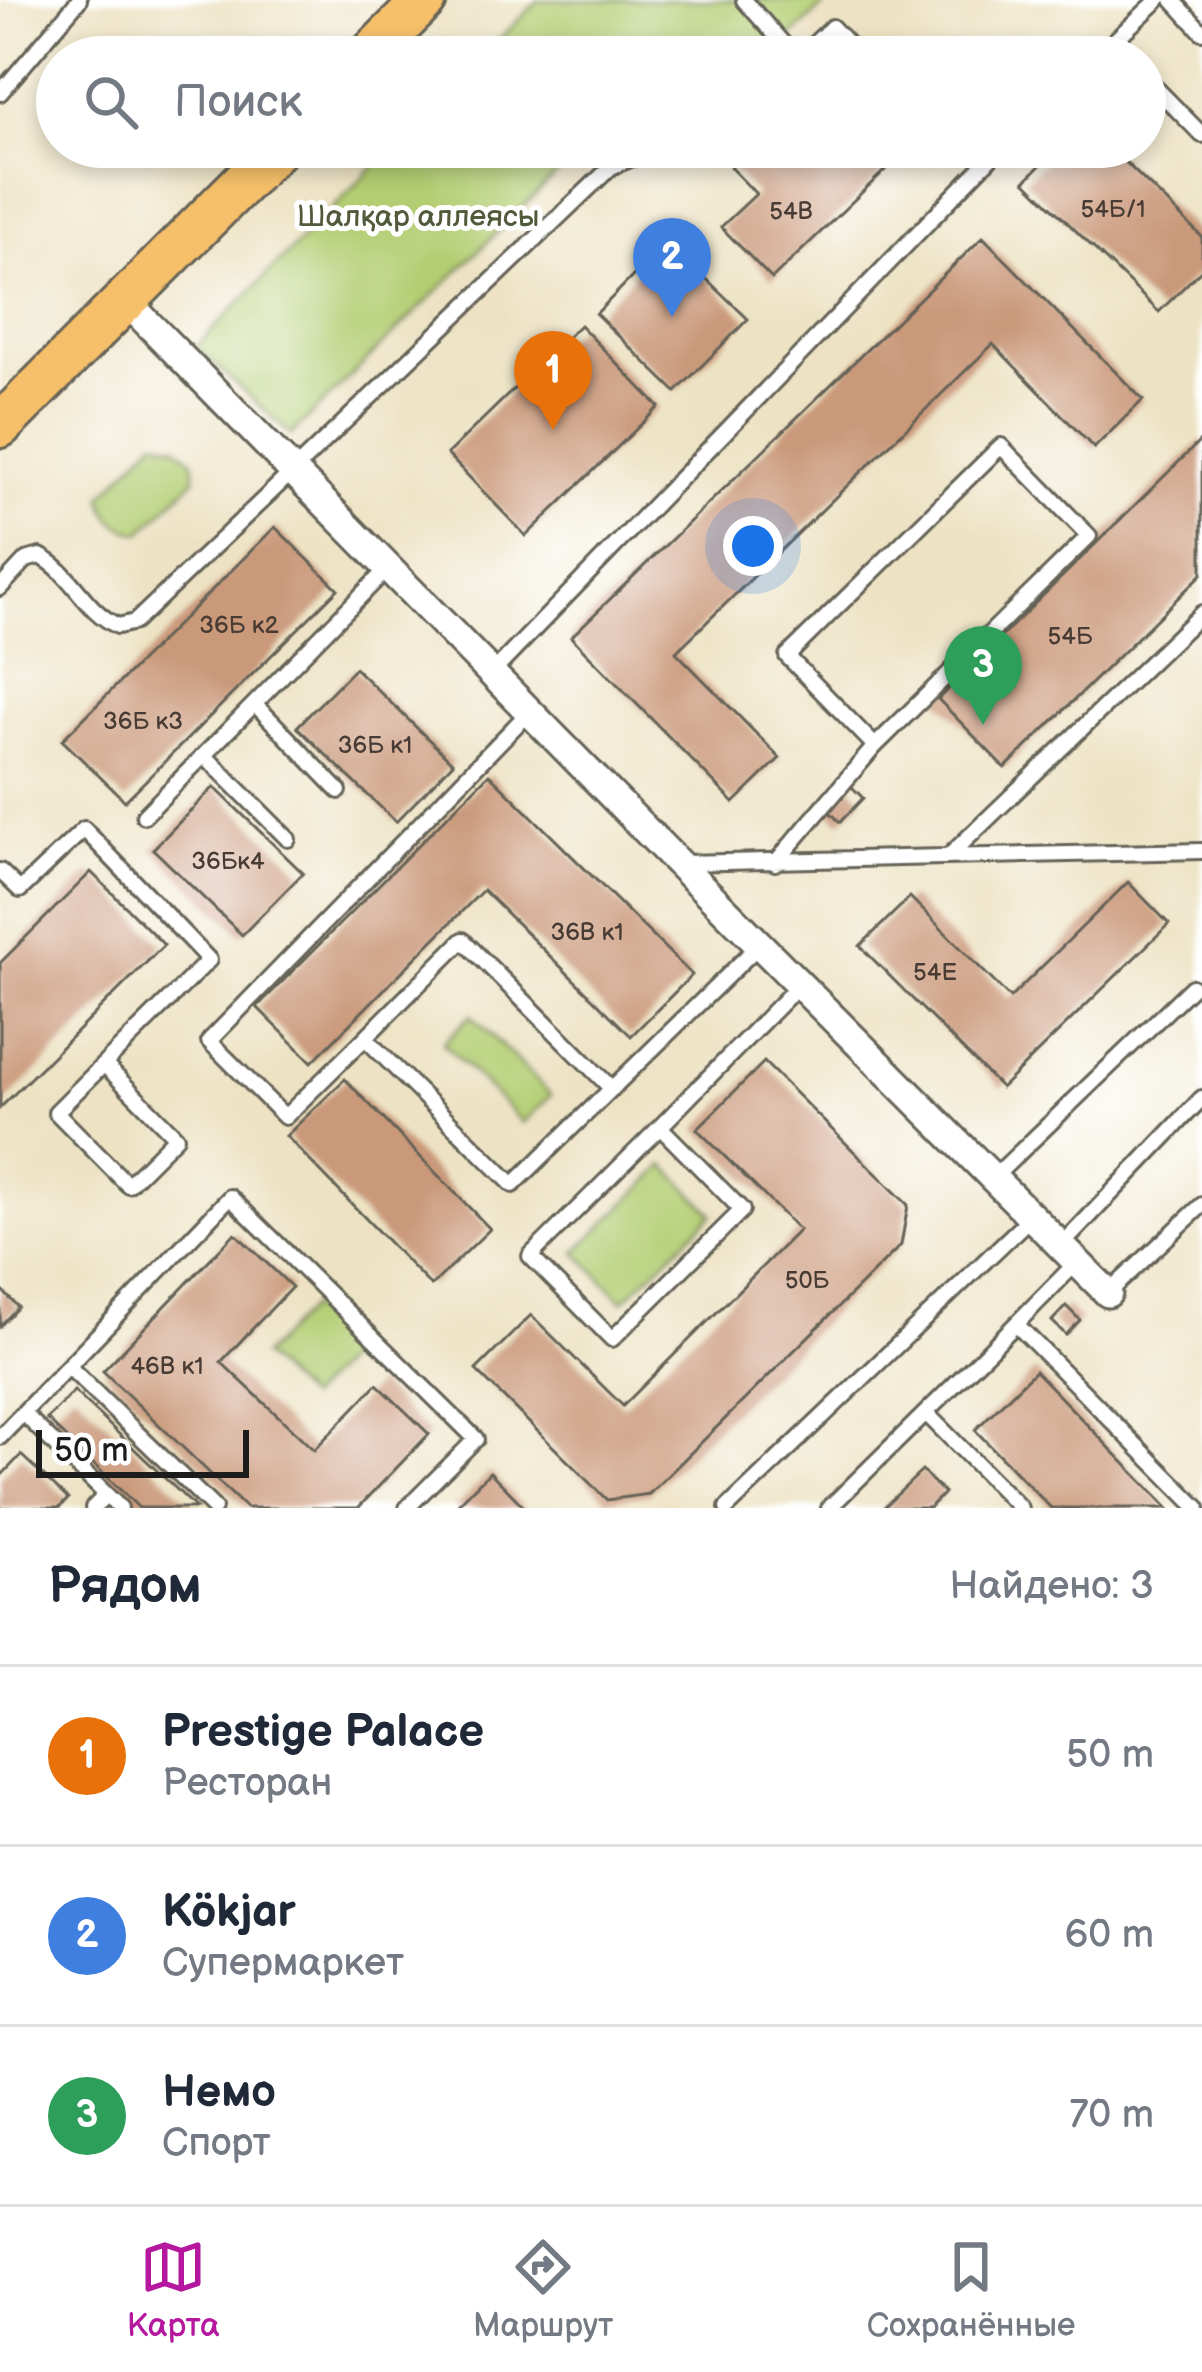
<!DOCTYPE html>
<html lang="ru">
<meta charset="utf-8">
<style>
:root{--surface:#fff;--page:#f2f2f3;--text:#1f2937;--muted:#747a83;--line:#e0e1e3;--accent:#b5179e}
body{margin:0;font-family:"Balsamiq Sans",sans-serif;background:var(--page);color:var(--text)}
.scale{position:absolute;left:36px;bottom:30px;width:213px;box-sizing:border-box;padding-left:12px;border:6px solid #1c1c1c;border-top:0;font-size:33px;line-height:42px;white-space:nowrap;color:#1c1c1c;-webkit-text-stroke:9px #fff;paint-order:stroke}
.you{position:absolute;left:753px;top:546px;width:42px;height:42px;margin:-30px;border:9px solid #fff;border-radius:50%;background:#1a73e8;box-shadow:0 0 0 18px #1a73e833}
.badge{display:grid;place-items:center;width:78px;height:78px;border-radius:50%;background:var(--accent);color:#fff;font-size:39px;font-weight:700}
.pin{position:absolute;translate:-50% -99px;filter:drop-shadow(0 3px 6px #0008)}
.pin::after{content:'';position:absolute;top:63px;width:42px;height:36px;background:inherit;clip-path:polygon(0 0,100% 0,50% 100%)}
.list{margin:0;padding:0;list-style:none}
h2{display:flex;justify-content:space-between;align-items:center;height:156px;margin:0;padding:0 48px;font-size:51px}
h2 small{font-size:39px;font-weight:400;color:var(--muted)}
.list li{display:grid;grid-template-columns:78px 1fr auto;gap:36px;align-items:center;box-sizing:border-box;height:180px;padding:0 48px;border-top:3px solid var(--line)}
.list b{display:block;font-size:45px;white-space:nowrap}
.list p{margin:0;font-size:39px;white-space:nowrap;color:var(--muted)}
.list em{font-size:39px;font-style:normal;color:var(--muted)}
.icon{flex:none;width:66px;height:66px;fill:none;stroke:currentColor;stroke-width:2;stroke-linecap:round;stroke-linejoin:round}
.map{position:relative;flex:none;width:1202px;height:1508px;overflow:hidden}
.search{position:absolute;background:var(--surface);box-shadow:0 6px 18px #0003;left:36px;right:36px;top:36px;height:132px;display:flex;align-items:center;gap:30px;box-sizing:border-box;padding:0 42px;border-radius:66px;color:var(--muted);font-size:45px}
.sheet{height:696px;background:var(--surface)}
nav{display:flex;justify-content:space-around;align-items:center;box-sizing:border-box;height:168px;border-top:3px solid var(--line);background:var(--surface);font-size:33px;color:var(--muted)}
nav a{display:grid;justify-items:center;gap:6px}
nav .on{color:var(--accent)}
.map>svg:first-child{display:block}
.green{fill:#b3cd72;stroke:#687447;stroke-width:3}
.building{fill:#ca997a}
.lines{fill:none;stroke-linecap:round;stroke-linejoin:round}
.lane-casing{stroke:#656257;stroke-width:20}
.street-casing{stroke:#656257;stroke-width:33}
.primary-casing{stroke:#656257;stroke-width:48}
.lane{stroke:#fff;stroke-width:14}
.street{stroke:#fff;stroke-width:27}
.primary{stroke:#f6c06b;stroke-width:42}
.labels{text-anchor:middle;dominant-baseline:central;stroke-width:10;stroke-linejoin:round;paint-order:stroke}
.number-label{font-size:24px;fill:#483b34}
.park-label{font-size:30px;fill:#515a3a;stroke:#fff}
</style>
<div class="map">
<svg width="1202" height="1508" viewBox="0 0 1202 1508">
<rect width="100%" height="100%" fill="#fff"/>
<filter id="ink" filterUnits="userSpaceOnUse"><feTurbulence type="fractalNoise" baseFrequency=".00833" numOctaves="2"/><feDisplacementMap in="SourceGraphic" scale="24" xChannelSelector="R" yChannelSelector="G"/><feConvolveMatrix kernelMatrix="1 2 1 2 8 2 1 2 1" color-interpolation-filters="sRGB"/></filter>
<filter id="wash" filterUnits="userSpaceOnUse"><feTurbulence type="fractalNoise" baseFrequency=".004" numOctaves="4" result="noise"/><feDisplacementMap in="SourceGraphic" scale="48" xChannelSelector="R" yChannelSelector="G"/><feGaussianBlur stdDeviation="2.7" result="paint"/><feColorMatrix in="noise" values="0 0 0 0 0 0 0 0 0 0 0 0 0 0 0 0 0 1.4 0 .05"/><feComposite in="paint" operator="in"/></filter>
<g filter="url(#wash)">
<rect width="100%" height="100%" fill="#ede3c4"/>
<path class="green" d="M 539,0 L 829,0 L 770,57 L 482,57 Z
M 393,147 L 584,147 L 291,435 L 196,347 Z
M 155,440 L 175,445 L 193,461 L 195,479 L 141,533 C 118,529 108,519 102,497 Z
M 471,1015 L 551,1095 L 523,1123 L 443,1043 Z
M 665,1165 L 713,1214 L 623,1301 L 576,1252 Z
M 310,1307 L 355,1350 L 307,1399 L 262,1356 Z"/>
<g id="blocks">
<path class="building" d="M 751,147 L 909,147 L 772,279 L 721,227 L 756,194 L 730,167 Z
M 1058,147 L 1110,147 L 1202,237 L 1202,269 L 1159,312 L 1025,181 Z
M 983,237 L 1143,400 L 1094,448 L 993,344 L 676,652 L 780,758 L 734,803 L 571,637 Z
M 667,241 L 748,319 L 676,392 L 596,314 Z
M 580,325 L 659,407 L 526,536 L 447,454 Z
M 1202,439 L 1202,574 L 1005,768 L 938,699 Z
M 275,527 L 338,589 L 125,801 L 62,740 Z
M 355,668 L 453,763 L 396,822 L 297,727 Z
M 489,774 L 692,975 L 631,1036 L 483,890 L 312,1062 L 257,1007 Z
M 851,786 L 863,798 L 840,822 L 827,809 Z
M 214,787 L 303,873 L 242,935 L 153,849 Z
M 91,872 L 164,945 L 0,1108 L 0,963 Z
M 1128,882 L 1169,924 L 1001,1088 L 860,946 L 910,897 L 1010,998 Z
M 764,1062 L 908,1205 L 901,1245 L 649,1494 L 607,1500 L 476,1370 L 531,1315 L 623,1406 L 799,1230 L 697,1129 Z
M 345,1079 L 490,1229 L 431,1286 L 286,1136 Z
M 235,1233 L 292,1287 L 221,1362 L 314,1450 L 377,1384 L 429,1434 L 358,1508 L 246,1508 L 103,1371 Z
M 0,1288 L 18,1307 L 0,1326 Z
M 1066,1306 L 1080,1320 L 1066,1335 L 1052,1321 Z
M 1035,1371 L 1168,1508 L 1051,1508 L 975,1430 Z
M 74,1391 L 196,1508 L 139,1508 L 47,1419 Z
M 21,1455 L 68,1499 L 59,1508 L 0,1508 L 0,1477 Z
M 922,1471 L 944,1493 L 929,1508 L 883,1508 Z
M 490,1472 L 525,1508 L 454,1508 Z"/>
</g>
</g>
<g filter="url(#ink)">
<use href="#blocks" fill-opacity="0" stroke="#656257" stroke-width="3"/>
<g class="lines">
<g class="lane-casing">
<path id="lane" d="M 744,0 L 795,57
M 1173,0 L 1202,32
M 1112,43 L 1126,57
M 800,57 L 832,27 L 860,57
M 1097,57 L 1158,0
M 1145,77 L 1202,135
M 0,93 L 79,0
M 1001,446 L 1089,536 L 875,746 L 787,656 Z
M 0,588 L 26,560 L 40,556 C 72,572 84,611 118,626 L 135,622 L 611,167 L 647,152 L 682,152 L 694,147
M 491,674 L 1001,147
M 255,704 L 339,791
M 204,755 L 288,839
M 144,816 L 388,568
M 949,856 L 1202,613
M 683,863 L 1202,851
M 775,863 L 875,746
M 0,871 L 20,890 L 84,829 L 209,960 L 104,1064
M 365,1038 L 285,1117 L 209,1041 L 529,712
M 104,1064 L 176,1137 L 128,1185 L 56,1112 Z
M 611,1088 L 463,940 L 365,1038 L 513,1185 L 759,945
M 660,1127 L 742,1210 L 612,1339 L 530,1256 Z
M 660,1127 L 799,985
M 993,1178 L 1192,987
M 1061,1246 L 1202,1098
M 1108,1293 L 1202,1205
M 1016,1324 L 1077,1262
M 68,1366 L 214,1508
M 23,1413 L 120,1508
M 926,1413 L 1020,1508
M 0,1437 L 230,1197 L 476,1439 L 407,1508
M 93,1508 L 106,1495
M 727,1508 L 1031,1217
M 829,1508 L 1016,1324 L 1198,1508"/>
</g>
<g class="street-casing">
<path id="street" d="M 125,300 L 678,863 L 1108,1293"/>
</g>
<g class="primary-casing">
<path id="primary" d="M 368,57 L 425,0
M 0,426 L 278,147"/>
</g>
<use href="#lane" class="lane"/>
<use href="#street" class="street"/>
<use href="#primary" class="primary"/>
</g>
</g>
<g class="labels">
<g class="number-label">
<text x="1113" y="209">54Б/1</text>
<text x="791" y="211">54В</text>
<text x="239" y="625">36Б к2</text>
<text x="1070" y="636">54Б</text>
<text x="143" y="721">36Б к3</text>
<text x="375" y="745">36Б к1</text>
<text x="228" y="861">36Бк4</text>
<text x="587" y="932">36В к1</text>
<text x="935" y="972">54Е</text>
<text x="807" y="1280">50Б</text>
<text x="167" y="1366">46В к1</text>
</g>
<g class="park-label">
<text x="418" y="217">Шалқар аллеясы</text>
</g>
</g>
</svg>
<div class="scale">50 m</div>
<div class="you"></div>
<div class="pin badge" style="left:553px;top:430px;background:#e8710a">1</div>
<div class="pin badge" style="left:672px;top:317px;background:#3f7fe0">2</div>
<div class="pin badge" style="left:983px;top:725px;background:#2e9e5b">3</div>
<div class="search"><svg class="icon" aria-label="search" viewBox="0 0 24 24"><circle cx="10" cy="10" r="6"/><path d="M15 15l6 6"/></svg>Поиск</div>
</div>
<section class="sheet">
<h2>Рядом<small>Найдено: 3</small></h2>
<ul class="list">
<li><span class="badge" style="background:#e8710a">1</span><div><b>Prestige Palace</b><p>Ресторан</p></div><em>50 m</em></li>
<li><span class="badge" style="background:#3f7fe0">2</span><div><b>Kökjar</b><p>Супермаркет</p></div><em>60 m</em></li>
<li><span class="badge" style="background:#2e9e5b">3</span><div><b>Немо</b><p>Спорт</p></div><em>70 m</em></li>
</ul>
</section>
<nav>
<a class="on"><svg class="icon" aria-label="map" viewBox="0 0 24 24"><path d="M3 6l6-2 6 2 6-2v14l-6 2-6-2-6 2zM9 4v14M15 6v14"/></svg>Карта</a>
<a><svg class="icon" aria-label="directions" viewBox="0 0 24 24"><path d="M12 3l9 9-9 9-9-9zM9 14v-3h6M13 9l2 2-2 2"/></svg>Маршрут</a>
<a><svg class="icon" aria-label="saved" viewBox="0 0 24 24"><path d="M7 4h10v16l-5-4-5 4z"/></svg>Сохранённые</a>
</nav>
